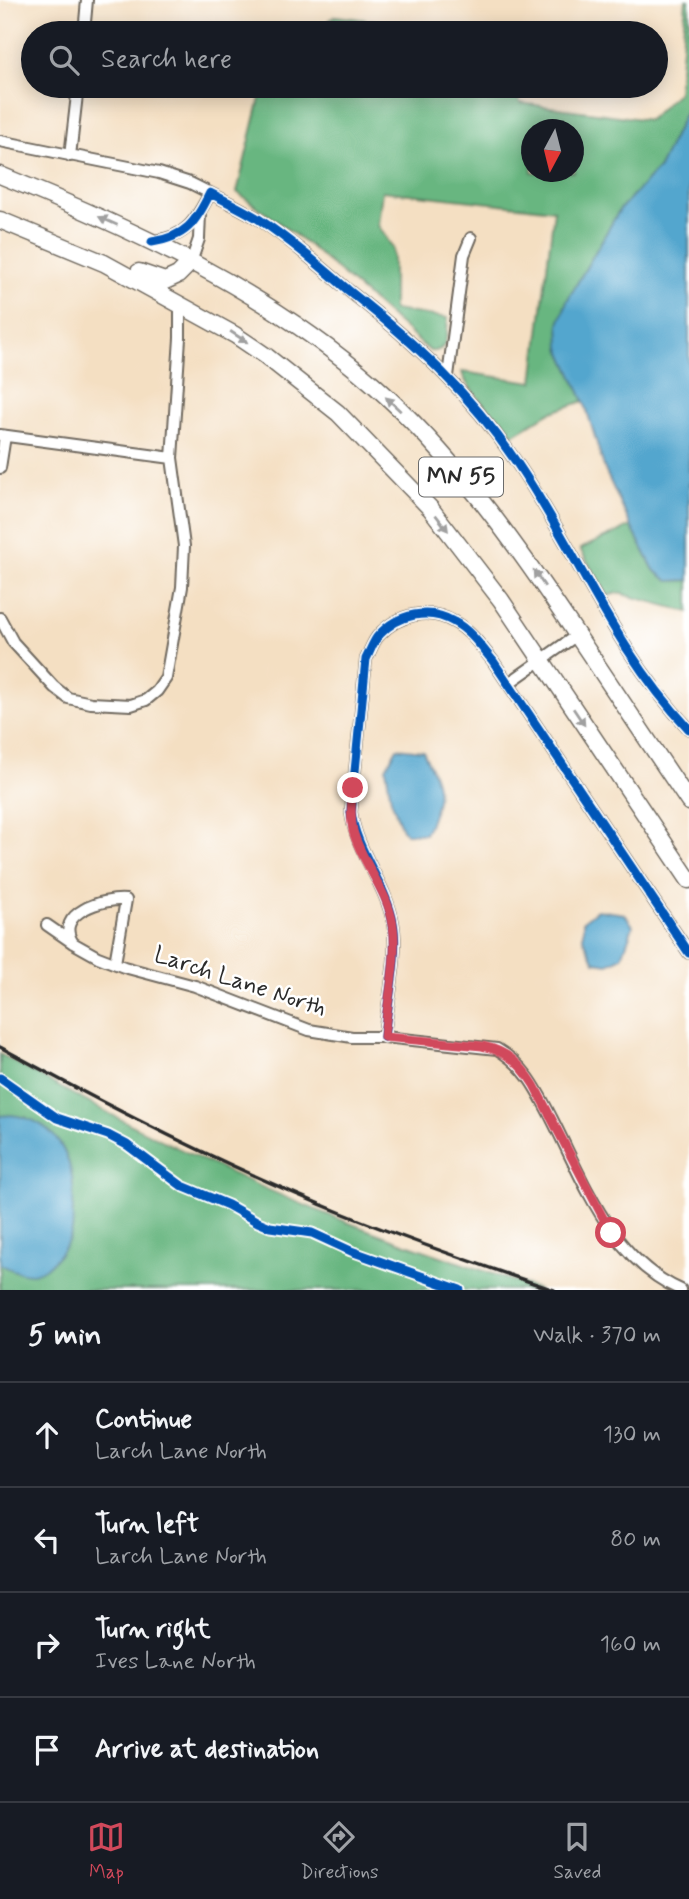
<!DOCTYPE html>
<meta charset="utf-8">
<style>
:root{--surface:#171b24;--page:#242831;--text:#f1f3f6;--muted:#9ea1a6;--line:#363941;--accent:#d1495b}
body{margin:0;font-family:Mynerve,sans-serif;background:var(--page);color:var(--text)}
.compass{position:absolute;left:521px;top:119px;width:63px;height:63px;border-radius:50%;background:var(--surface);box-shadow:0 4px 18px #0003;rotate:187deg}
.stop{position:absolute;width:21px;height:21px;margin:-16px;border:5px solid #d1495b;border-radius:50%;background:#fff}
.stop.end{background:#d1495b;border-color:#fff;box-shadow:0 2px 7px #0008}
.list{margin:0;padding:0;list-style:none}
h2{display:flex;justify-content:space-between;align-items:center;height:91px;margin:0;padding:0 28px;font-size:30px}
h2 small{font-size:23px;font-weight:400;color:var(--muted)}
.list li{display:grid;grid-template-columns:46px 1fr auto;gap:21px;align-items:center;box-sizing:border-box;height:105px;padding:0 28px;border-top:2px solid var(--line)}
.list b{display:block;font-size:26px;white-space:nowrap}
.list p{margin:0;font-size:23px;white-space:nowrap;color:var(--muted)}
.list em{font-size:23px;font-style:normal;color:var(--muted)}
.icon{flex:none;width:38px;height:38px;fill:none;stroke:currentColor;stroke-width:2;stroke-linecap:round;stroke-linejoin:round}
.map{position:relative;flex:none;width:689px;height:1290px;overflow:hidden}
.search{position:absolute;background:var(--surface);box-shadow:0 4px 18px #0003;left:21px;right:21px;top:21px;height:77px;display:flex;align-items:center;gap:18px;box-sizing:border-box;padding:0 24px;border-radius:38px;color:var(--muted);font-size:26px}
.sheet{height:511px;background:var(--surface)}
nav{display:flex;justify-content:space-around;align-items:center;box-sizing:border-box;height:98px;border-top:2px solid var(--line);background:var(--surface);font-size:19px;color:var(--muted)}
nav a{display:grid;justify-items:center;gap:4px}
nav .on{color:var(--accent)}
.map>svg:first-child{display:block}
.forest{fill:#68b680;stroke:#4a7056;stroke-width:2;fill-rule:evenodd}
.water{fill:#53a6ce;stroke:#3f687c;stroke-width:2}
.lines{fill:none;stroke-linecap:round;stroke-linejoin:round}
.minor-casing{stroke:#716a60;stroke-width:14}
.highway-casing{stroke:#716a60;stroke-width:19}
.minor{stroke:#fff;stroke-width:10}
.highway{stroke:#fff;stroke-width:16}
.rail{stroke:#2b2b2b;stroke-width:3.5}
.cycleway-casing{stroke:#fff;stroke-width:13}
.cycleway{stroke:#0057b8;stroke-width:9}
.oneway{fill:#a0a0a0}
.route{stroke:#d1495b;stroke-width:9}
.labels{text-anchor:middle;dominant-baseline:central;stroke-width:5;stroke-linejoin:round;paint-order:stroke}
.shield{fill:#fff;stroke:#6b6b6b;stroke-width:2}
.shield-label{font-size:23px;font-weight:bold;fill:#2b2b2b}
.street-label{font-size:24px;fill:#2b2b2b;stroke:#fff}
</style>
<div class="map">
<svg width="689" height="1290" viewBox="0 0 689 1290">
<rect width="100%" height="100%" fill="#fff"/>
<filter id="ink" filterUnits="userSpaceOnUse"><feTurbulence type="fractalNoise" baseFrequency=".0143" numOctaves="2"/><feDisplacementMap in="SourceGraphic" scale="14" xChannelSelector="R" yChannelSelector="G"/><feConvolveMatrix kernelMatrix="1 2 1 2 8 2 1 2 1" color-interpolation-filters="sRGB"/></filter>
<filter id="wash" filterUnits="userSpaceOnUse"><feTurbulence type="fractalNoise" baseFrequency=".00686" numOctaves="4" result="noise"/><feDisplacementMap in="SourceGraphic" scale="28" xChannelSelector="R" yChannelSelector="G"/><feGaussianBlur stdDeviation="1.57" result="paint"/><feColorMatrix in="noise" values="0 0 0 0 0 0 0 0 0 0 0 0 0 0 0 0 0 1.4 0 .05"/><feComposite in="paint" operator="in"/></filter>
<g filter="url(#wash)">
<rect width="100%" height="100%" fill="#f4dfc2"/>
<path class="forest" d="M 686,0 L 689,0 L 689,104 L 659,168 L 620,209 L 567,301 L 560,348 L 584,401 L 549,413 L 513,435 C 500,420 465,389 462,372 L 533,382 L 554,210 L 382,191 L 378,225 L 393,248 L 393,310 L 448,318 C 446,332 450,353 430,351 L 310,246 L 237,192 L 263,86 L 513,86 L 520,103 L 649,120 L 678,92 ZM 532,130 L 574,130 L 574,172 L 532,172 Z
M 335,16 L 474,33 L 314,33 Z
M 631,526 L 654,570 L 669,581 L 689,580 L 689,612 L 618,593 L 607,596 L 580,549 Z
M 0,1054 C 111,1117 225,1175 344,1221 C 408,1246 474,1267 539,1290 L 0,1290 L 0,1264 L 15,1271 L 26,1117 L 0,1116 Z"/>
<path class="water" d="M 689,104 L 689,580 L 669,581 L 654,570 L 631,526 L 605,470 L 584,401 L 560,348 L 559,324 L 567,301 L 620,209 L 659,168 Z
M 397,748 L 423,751 C 442,790 442,795 425,834 L 406,833 L 402,830 L 391,799 L 386,768 Z
M 597,910 L 625,914 L 633,926 L 622,957 L 608,964 L 595,962 L 583,938 L 583,921 Z
M 11,1115 C 60,1120 76,1163 73,1207 C 72,1215 74,1226 71,1234 C 66,1249 47,1273 31,1274 C 20,1274 9,1269 0,1264 L 0,1116 Z"/>
</g>
<g filter="url(#ink)">
<g class="lines">
<g class="minor-casing">
<path id="minor" d="M 84,33 L 87,0
M 0,141 L 159,173 L 190,183 L 210,193
M 70,156 L 78,86
M 154,241 C 186,237 196,221 210,193 C 226,201 242,209 257,218 C 289,239 319,265 348,290 C 415,343 469,392 517,463 C 578,553 613,648 689,729
M 191,262 L 199,239 L 200,213
M 448,376 L 464,255 L 471,238
M 0,435 L 172,458
M 0,468 L 5,436
M 0,618 L 13,642 L 54,687 L 68,698 L 91,703 L 131,705 L 146,700 L 157,691 L 166,678 L 182,587 L 184,546 L 172,458 L 180,338 L 180,303
M 509,683 L 577,635
M 47,925 L 73,943 L 98,957 L 124,967 L 195,986 L 309,1030 L 352,1037 L 384,1037 L 497,1049 C 526,1066 537,1090 552,1119 C 585,1184 611,1259 681,1290
M 73,943 C 53,913 104,898 126,900 L 115,963
M 384,1037 C 387,1004 399,955 393,923 C 386,883 356,852 351,812 L 366,659 C 370,652 373,641 379,635 C 398,614 429,607 454,622 C 470,630 482,648 493,661 L 689,953"/>
</g>
<g class="highway-casing">
<path id="highway" d="M 0,175 C 133,229 264,289 373,384 C 451,453 513,540 571,626 C 610,685 650,743 689,802
M 0,220 L 104,263 L 235,335 L 266,356 L 338,413 L 431,509 L 501,600 L 689,880
M 139,272 L 165,281 L 178,275 L 191,262"/>
</g>
<use href="#minor" class="minor"/>
<use href="#highway" class="highway"/>
<path class="rail" d="M 0,1047 C 112,1109 225,1166 344,1214 C 413,1242 483,1266 554,1290"/>
<g class="cycleway-casing">
<path id="cycleway" d="M 152,242 C 186,237 196,222 210,193 C 226,201 242,209 257,218 C 289,239 319,265 348,290 C 415,343 469,392 517,463 C 578,553 613,648 689,729
M 384,1037 C 387,1004 399,955 393,923 C 386,883 356,852 351,812 L 366,659 C 370,652 373,641 379,635 C 398,614 429,607 454,622 C 470,630 482,648 493,661 L 689,953
M 0,1078 L 57,1118 L 108,1135 L 127,1145 L 182,1186 L 228,1205 L 258,1222 L 270,1227 L 312,1233 L 351,1251 L 460,1290"/>
</g>
<use href="#cycleway" class="cycleway"/>
</g>
<defs><path id="oneway-solid" d="M-6-.8H1V-3.2L6.5 0L1 3.2V.8H-6Z" transform="scale(1.75)"/></defs>
<g class="oneway">
<use href="#oneway-solid" transform="translate(108 221) rotate(-156)"/>
<use href="#oneway-solid" transform="translate(239 337) rotate(33)"/>
<use href="#oneway-solid" transform="translate(393 404) rotate(-137)"/>
<use href="#oneway-solid" transform="translate(442 523) rotate(52)"/>
<use href="#oneway-solid" transform="translate(539 578) rotate(-124)"/>
<use href="#oneway-solid" transform="translate(579 717) rotate(56)"/>
</g>
</g>
<g class="lines" filter="url(#ink)">
<path class="route" d="M 353,788 C 351,802 350,816 353,831 C 362,864 388,890 393,925 C 398,959 387,1002 384,1037 L 482,1046 C 507,1051 521,1064 534,1085 L 611,1233"/>
</g>
<g class="labels">
<rect class="shield" x="419" y="457.5" width="84" height="39" rx="5"/>
<g class="shield-label">
<text x="461" y="477">MN 55</text>
</g>
<g class="street-label">
<text transform="translate(240 982) rotate(18)">Larch Lane North</text>
</g>
</g>
</svg>
<svg class="compass" viewBox="-18 -18 36 36"><path d="M0-13l5 13h-10z" fill="#e53935"/><path d="M0 13l5-13h-10z" fill="#9ea1a6"/></svg>
<div class="stop" style="left:611px;top:1233px"></div>
<div class="stop end" style="left:353px;top:788px"></div>
<div class="search"><svg class="icon" aria-label="search" viewBox="0 0 24 24"><circle cx="10" cy="10" r="6"/><path d="M15 15l6 6"/></svg>Search here</div>
</div>
<section class="sheet">
<h2>5 min<small>Walk · 370 m</small></h2>
<ul class="list">
<li><svg class="icon" aria-label="ahead" viewBox="0 0 24 24"><path d="M12 20V5M6 11l6-6 6 6"/></svg><div><b>Continue</b><p>Larch Lane North</p></div><em>130 m</em></li>
<li><svg class="icon" aria-label="left" viewBox="0 0 24 24"><path d="M17 20v-9H6M10 6l-5 5 5 5"/></svg><div><b>Turn left</b><p>Larch Lane North</p></div><em>80 m</em></li>
<li><svg class="icon" aria-label="right" viewBox="0 0 24 24"><path d="M7 20v-9h11M14 6l5 5-5 5"/></svg><div><b>Turn right</b><p>Ives Lane North</p></div><em>160 m</em></li>
<li><svg class="icon" aria-label="arrive" viewBox="0 0 24 24"><path d="M6 21V4h12l-3 4 3 4H6"/></svg><div><b>Arrive at destination</b></div></li>
</ul>
</section>
<nav>
<a class="on"><svg class="icon" aria-label="map" viewBox="0 0 24 24"><path d="M3 6l6-2 6 2 6-2v14l-6 2-6-2-6 2zM9 4v14M15 6v14"/></svg>Map</a>
<a><svg class="icon" aria-label="directions" viewBox="0 0 24 24"><path d="M12 3l9 9-9 9-9-9zM9 14v-3h6M13 9l2 2-2 2"/></svg>Directions</a>
<a><svg class="icon" aria-label="saved" viewBox="0 0 24 24"><path d="M7 4h10v16l-5-4-5 4z"/></svg>Saved</a>
</nav>
